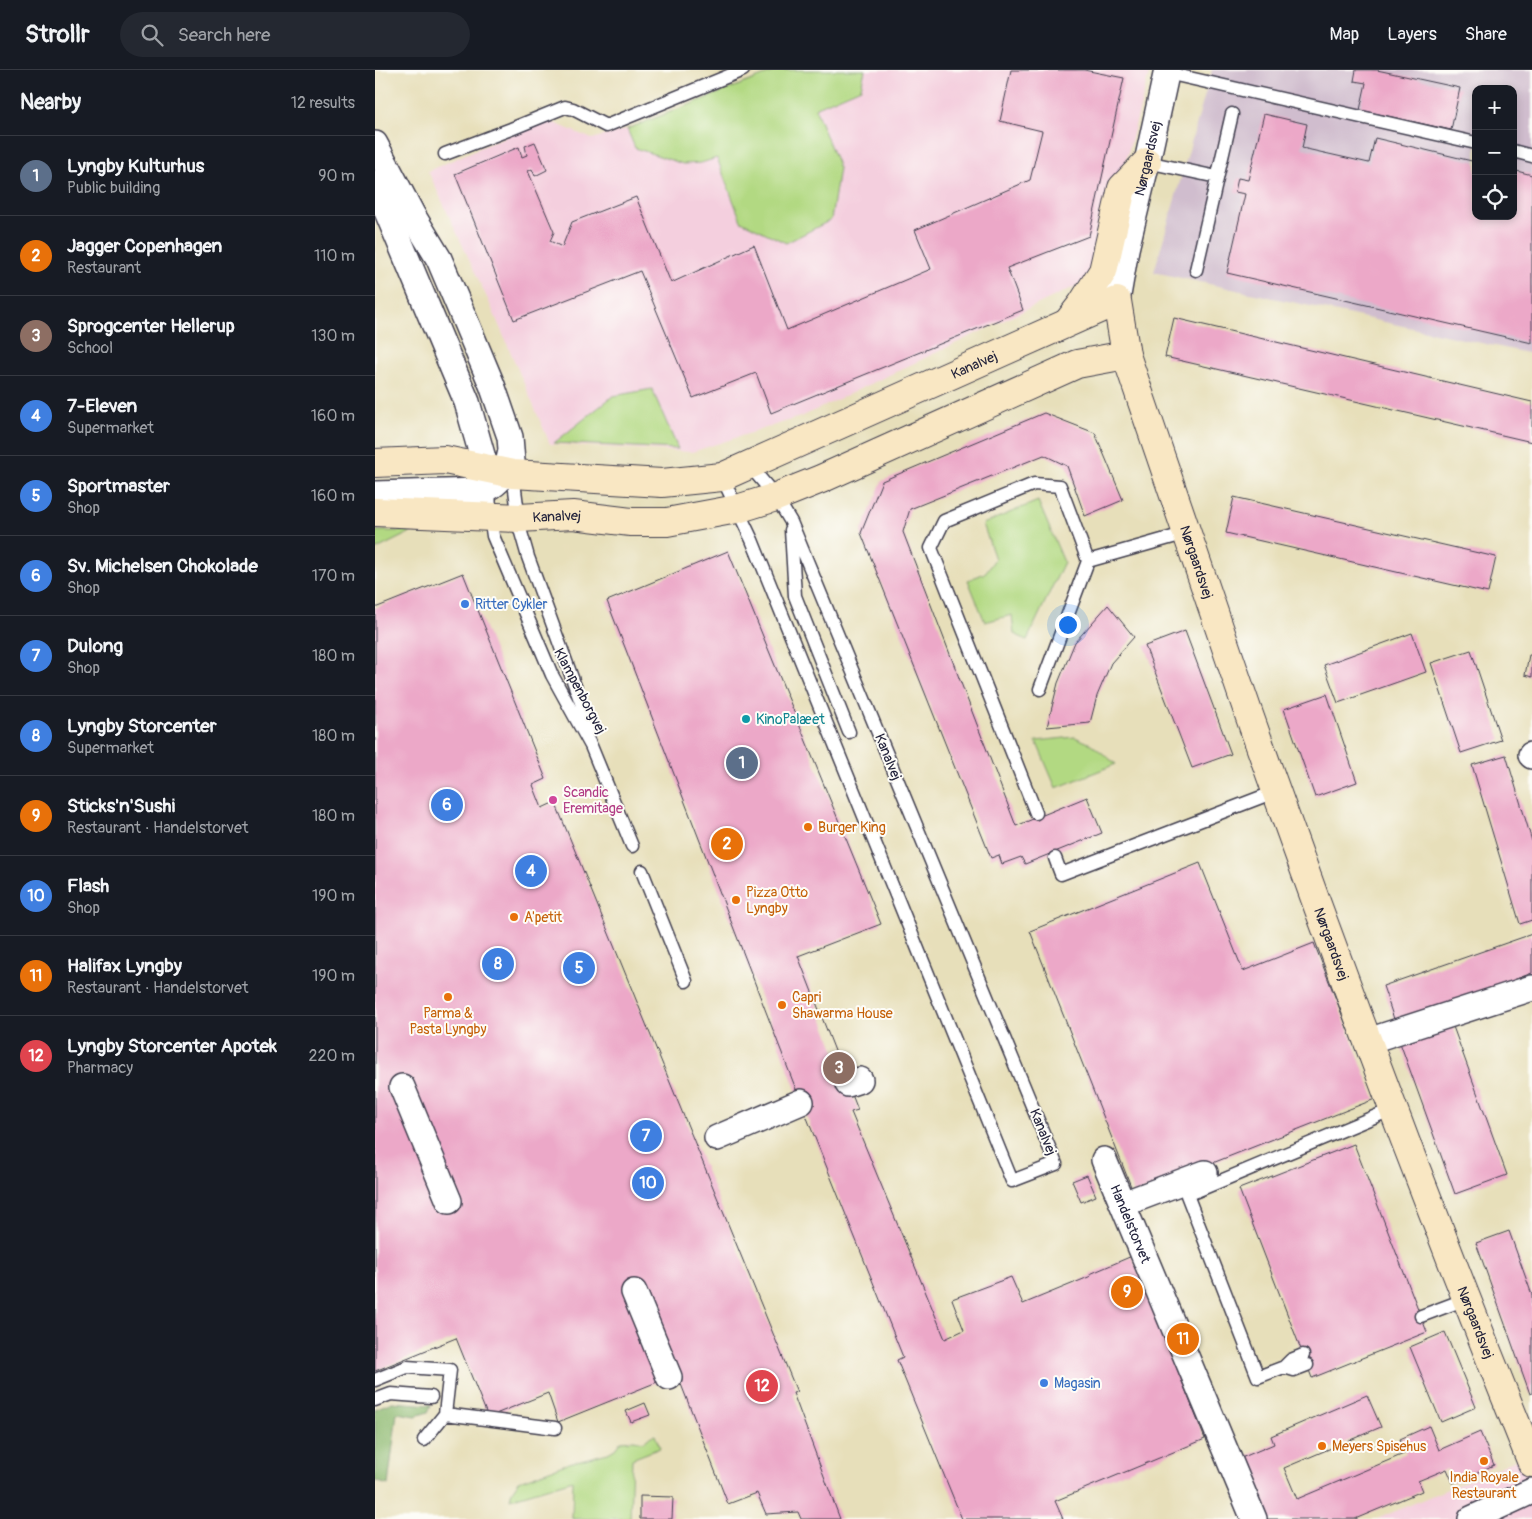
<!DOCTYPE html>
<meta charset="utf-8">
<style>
:root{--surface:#171b24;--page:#242831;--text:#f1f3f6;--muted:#9ea1a6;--line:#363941;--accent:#0f766e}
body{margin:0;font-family:Pangolin,sans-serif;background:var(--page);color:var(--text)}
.controls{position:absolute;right:15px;top:15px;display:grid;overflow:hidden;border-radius:10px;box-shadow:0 2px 8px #0003}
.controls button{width:45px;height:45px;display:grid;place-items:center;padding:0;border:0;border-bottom:1px solid var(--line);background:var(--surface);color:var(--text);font:25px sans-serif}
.you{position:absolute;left:692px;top:554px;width:18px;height:18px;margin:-12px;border:4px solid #fff;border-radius:50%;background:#1a73e8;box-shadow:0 0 0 8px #1a73e833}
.badge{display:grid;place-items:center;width:32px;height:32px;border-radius:50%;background:var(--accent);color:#fff;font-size:16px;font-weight:700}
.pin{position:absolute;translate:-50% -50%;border:2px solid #fff;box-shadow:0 1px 5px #0006}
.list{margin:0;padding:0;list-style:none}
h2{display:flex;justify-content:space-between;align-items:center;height:65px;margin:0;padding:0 20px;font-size:21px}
h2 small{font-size:16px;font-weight:400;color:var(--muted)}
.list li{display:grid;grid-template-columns:32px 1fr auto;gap:15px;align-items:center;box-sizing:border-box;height:80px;padding:0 20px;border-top:1px solid var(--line)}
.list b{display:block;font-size:19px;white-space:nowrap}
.list p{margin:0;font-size:16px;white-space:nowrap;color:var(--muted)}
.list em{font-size:16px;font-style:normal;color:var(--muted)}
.icon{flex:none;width:28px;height:28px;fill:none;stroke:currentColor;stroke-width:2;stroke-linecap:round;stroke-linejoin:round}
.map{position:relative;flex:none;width:1157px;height:1449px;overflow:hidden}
header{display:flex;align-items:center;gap:30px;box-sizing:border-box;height:70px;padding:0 25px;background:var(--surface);border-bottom:1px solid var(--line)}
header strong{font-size:24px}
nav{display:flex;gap:28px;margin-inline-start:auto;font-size:18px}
.search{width:350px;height:45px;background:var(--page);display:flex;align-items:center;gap:12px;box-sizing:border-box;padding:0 18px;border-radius:28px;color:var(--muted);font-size:19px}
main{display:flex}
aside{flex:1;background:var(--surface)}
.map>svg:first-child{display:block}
.built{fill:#f4cfde}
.industrial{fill:#d0bdce;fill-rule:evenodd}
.green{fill:#b2d982;stroke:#6a7e5e}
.forest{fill:#8db970;stroke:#586e56}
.building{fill:#eca8c8}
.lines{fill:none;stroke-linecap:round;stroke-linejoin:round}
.lane-casing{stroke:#403e4e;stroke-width:15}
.street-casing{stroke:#403e4e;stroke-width:28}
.secondary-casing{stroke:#403e4e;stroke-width:30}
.lane{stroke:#fff;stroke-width:12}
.street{stroke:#fff;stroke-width:25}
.secondary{stroke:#f9e7c3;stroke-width:28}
.shop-dot{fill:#3f7fe0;stroke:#fdfcf7;stroke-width:2}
.culture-dot{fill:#0f9aa8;stroke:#fdfcf7;stroke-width:2}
.hotel-dot{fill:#d1479c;stroke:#fdfcf7;stroke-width:2}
.food-dot{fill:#e8710a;stroke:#fdfcf7;stroke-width:2}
.labels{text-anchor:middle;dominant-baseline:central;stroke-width:4;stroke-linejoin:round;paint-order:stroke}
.street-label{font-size:14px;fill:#22223b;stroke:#fdfcf7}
.shop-label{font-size:14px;fill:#366cbe;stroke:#fdfcf7;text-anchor:start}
.culture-label{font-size:14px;fill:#0d838f;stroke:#fdfcf7;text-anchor:start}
.hotel-label{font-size:14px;fill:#b23c85;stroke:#fdfcf7;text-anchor:start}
.food-label{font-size:14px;fill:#c56008;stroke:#fdfcf7;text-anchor:start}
</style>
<header>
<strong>Strollr</strong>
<div class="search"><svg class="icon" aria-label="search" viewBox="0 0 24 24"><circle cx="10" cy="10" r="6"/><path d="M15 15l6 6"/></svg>Search here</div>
<nav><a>Map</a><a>Layers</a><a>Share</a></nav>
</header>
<main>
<aside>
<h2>Nearby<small>12 results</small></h2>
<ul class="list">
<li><span class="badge" style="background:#5c6f8a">1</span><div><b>Lyngby Kulturhus</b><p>Public building</p></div><em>90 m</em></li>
<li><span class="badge" style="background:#e8710a">2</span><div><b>Jagger Copenhagen</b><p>Restaurant</p></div><em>110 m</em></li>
<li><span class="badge" style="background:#8d6e63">3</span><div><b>Sprogcenter Hellerup</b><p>School</p></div><em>130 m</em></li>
<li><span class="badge" style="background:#3f7fe0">4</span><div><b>7-Eleven</b><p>Supermarket</p></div><em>160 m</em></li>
<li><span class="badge" style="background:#3f7fe0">5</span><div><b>Sportmaster</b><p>Shop</p></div><em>160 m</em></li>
<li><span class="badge" style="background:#3f7fe0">6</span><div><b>Sv. Michelsen Chokolade</b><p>Shop</p></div><em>170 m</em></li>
<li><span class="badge" style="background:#3f7fe0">7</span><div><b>Dulong</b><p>Shop</p></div><em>180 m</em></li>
<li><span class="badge" style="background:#3f7fe0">8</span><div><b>Lyngby Storcenter</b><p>Supermarket</p></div><em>180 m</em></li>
<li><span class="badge" style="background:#e8710a">9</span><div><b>Sticks'n'Sushi</b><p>Restaurant · Handelstorvet</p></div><em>180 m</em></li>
<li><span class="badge" style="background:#3f7fe0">10</span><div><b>Flash</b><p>Shop</p></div><em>190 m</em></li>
<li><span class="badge" style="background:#e8710a">11</span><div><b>Halifax Lyngby</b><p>Restaurant · Handelstorvet</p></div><em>190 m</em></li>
<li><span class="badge" style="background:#e0444e">12</span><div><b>Lyngby Storcenter Apotek</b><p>Pharmacy</p></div><em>220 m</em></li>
</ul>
</aside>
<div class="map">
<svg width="1157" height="1449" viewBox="0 0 1157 1449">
<rect width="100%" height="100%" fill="#fdfcf7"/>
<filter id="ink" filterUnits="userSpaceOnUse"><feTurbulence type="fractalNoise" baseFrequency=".02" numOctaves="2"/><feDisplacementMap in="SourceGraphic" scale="10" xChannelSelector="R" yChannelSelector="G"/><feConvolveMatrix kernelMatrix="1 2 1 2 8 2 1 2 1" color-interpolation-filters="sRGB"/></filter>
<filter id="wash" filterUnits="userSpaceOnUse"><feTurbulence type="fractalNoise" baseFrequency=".0096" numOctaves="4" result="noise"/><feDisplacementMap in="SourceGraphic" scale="20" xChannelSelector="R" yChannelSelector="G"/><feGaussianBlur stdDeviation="1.12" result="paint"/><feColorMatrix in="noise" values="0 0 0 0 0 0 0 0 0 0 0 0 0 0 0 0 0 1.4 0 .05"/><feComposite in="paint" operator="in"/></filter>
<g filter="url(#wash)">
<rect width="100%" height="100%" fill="#e7dfba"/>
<path class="built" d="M 490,0 L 775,0 L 720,207 L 428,346 L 317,382 L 175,374 L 114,232 L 53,101 L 170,49 L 217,69 L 252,59 L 260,78 L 326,93 L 342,88 L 366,151 L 464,98 L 440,38 L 486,18 Z
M 1157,1383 L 1157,1449 L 1002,1449 Z"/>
<path class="industrial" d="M 837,0 L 1157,0 L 1157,284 L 779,202 ZM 1101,19 L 1138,19 L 1138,146 L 1101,146 Z"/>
<path class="green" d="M 403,0 L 490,0 L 486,18 L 440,38 L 464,98 L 456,150 L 411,173 L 366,151 L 342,88 L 326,93 L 308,94 L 260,78 L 252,59 Z
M 277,319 L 303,379 L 179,373 L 238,326 Z
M 663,431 L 689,492 L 652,570 L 639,564 L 637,545 L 610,552 L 593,510 L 610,503 L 620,489 L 608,454 Z
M 0,461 L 38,461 L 0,480 Z
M 700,667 L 716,674 L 741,694 L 681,718 L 661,671 Z
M 280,1365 L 285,1378 L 257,1389 L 255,1449 L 197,1449 L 198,1410 L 135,1429 L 137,1421 L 144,1411 L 194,1393 L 233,1383 L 240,1379 L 246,1371 L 259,1370 L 269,1372 L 276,1366 Z"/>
<path class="forest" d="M 17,1332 L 56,1335 L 53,1342 L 41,1346 L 22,1343 L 13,1415 L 0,1411 L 0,1339 Z"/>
<g id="blocks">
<path class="building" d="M 636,0 L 709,0 L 749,8 L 714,166 L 632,198 L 648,240 L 396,343 L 381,303 L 318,328 L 265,201 L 139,250 L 80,104 L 144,77 L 147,87 L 152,85 L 150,76 L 160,72 L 172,100 L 160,106 L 157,99 L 153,101 L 179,162 L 175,171 L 187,177 L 197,152 L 261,127 L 296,213 L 379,175 L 412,260 L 556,199 L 540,160 L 655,110 L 667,61 L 625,51 Z
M 981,0 L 1002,0 L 1085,18 L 1076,60 L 985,40 L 991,13 L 979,11 Z
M 889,44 L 932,54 L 927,78 L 994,93 L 1000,68 L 1101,92 L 1101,146 L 1138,146 L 1138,100 L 1157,105 L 1157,273 L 852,203 L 870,124 L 860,122 L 863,108 L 873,110 Z
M 799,248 L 1157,332 L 1157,372 L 790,287 Z
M 669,343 L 720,363 L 748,430 L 710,446 L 692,396 L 669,385 L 535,439 L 528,462 L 641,756 L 712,727 L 727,763 L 650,794 L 646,787 L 627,794 L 624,785 L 616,788 L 486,463 L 507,411 Z
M 859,427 L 1121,487 L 1113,523 L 851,463 Z
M 353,481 L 506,854 L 423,886 L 483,1040 L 476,1042 L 570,1269 L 589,1260 L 577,1229 L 636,1207 L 648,1234 L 716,1206 L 715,1204 L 757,1186 L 830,1369 L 680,1431 L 688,1449 L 587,1449 L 522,1290 L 528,1287 L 436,1058 L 232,531 Z
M 88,503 L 171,709 L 158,715 L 167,738 L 180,732 L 422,1322 L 418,1323 L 465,1449 L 426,1449 L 423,1442 L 391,1444 L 382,1423 L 353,1434 L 302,1304 L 183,1352 L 173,1323 L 113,1347 L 81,1268 L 0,1301 L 0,538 Z
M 733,535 L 759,567 L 736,593 L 722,626 L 715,653 L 672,657 L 683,613 L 700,572 Z
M 810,561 L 856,684 L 817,698 L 770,576 Z
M 1037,563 L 1051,602 L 963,633 L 949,595 Z
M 1096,580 L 1126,670 L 1086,683 L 1056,593 Z
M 1154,585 L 1157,585 L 1157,607 L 1150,605 Z
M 952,624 L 982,712 L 940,727 L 909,639 Z
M 1131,685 L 1157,771 L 1157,850 L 1145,854 L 1097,695 Z
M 825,793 L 868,901 L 939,873 L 1000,1029 L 759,1124 L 655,861 Z
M 1157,864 L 1157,903 L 1021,955 L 1008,916 Z
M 1076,951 L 1132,1105 L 1080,1124 L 1024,970 Z
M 979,1074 L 1052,1262 L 937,1308 L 864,1119 Z
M 712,1105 L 721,1126 L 706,1132 L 697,1111 Z
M 1134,1161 L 1157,1225 L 1157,1323 L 1155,1324 L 1101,1173 Z
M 1070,1262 L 1101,1337 L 1066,1352 L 1035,1277 Z
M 992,1325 L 1006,1357 L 909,1398 L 922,1429 L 1031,1383 L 1025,1369 L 1054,1356 L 1064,1380 L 1105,1362 L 1119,1395 L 1078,1413 L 1072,1399 L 1043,1411 L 1047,1421 L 980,1449 L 883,1449 L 859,1391 L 899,1374 L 896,1366 Z
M 270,1333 L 275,1345 L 256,1352 L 251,1341 Z
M 265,1426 L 298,1427 L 297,1449 L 265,1449 Z"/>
</g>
</g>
<g filter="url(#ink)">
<use href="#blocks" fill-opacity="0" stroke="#403e4e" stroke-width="1"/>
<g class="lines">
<g class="lane-casing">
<path id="lane" d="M 792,3 L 1101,73
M 1138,81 L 1157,86
M 70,84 L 136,59 L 190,37 L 198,39 L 231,56 L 368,0
M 772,92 L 842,107
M 821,200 L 857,44
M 138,404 L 145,459 L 153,487 L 208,638 L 213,661
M 347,407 L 377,470 L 637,1111 L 681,1094 L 416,452 L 401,427 L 374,395
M 114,414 L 115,446 L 118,466 L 177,605 L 216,676 L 257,776
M 416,460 L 420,526 L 474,662
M 665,619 L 713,491 L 812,463
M 661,743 L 556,478 L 569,451 L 659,414 L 685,416 L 713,491
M 680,788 L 686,804 L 902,721
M 267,801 L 311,911
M 1046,1246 L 1091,1229
M 928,1285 L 916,1290 L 909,1297 L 883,1307 L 812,1125 L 1018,1039
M 909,1297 L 919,1300 L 932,1295
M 0,1310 L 32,1297 L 75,1300 L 70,1344 L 49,1370
M 0,1330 L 16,1324 L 56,1327
M 70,1344 L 180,1358"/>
</g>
<g class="street-casing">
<g id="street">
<path d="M 0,74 L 38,146 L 64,189 L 92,255 L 117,315 L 135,367 L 138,404"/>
<path d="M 0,113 L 92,332 L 111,399"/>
<path id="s1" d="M 742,231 L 751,179 L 772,92 L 792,0"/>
<path d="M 0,424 L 105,421 C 123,416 132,403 135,385"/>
<path d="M 1156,685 L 1157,686"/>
<path d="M 993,971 L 1157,918"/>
<path d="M 473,1014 L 485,1010"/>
<path d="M 27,1017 L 74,1131"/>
<path d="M 342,1068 L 426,1032"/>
<path id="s2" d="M 729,1090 L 879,1449"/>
<path d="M 748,1134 L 830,1103"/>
<path d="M 259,1222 L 294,1307"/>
<path d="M 1096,1449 L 1157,1421"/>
</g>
</g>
<g class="secondary-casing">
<g id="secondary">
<path d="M 693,252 L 707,234 L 728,201 L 747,118 L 772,92"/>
<path id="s3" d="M 0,393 L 70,390 L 138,404 L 287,413 L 347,407 L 742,231 L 751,285 C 792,403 831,521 872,639 C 961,892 1056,1144 1157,1393"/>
<path id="s4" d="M 0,442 L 144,448 L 198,445 L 256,452 L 292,452 L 362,439 L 401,427 L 446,409 L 702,294 L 751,285"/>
</g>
</g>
<use href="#lane" class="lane"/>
<use href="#street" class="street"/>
<use href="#secondary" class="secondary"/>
</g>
</g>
<g class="shop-dot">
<circle cx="90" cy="534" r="5"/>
<circle cx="669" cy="1313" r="5"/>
</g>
<circle class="culture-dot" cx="371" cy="649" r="5"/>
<circle class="hotel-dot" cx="178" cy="730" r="5"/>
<g class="food-dot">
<circle cx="433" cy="757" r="5"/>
<circle cx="361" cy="830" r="5"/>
<circle cx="139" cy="847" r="5"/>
<circle cx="73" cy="927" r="5"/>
<circle cx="407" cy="935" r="5"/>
<circle cx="947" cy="1376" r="5"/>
<circle cx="1109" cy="1391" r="5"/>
</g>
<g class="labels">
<g class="street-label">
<text stroke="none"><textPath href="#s1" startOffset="146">Nørgaardsvej</textPath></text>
<text stroke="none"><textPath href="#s3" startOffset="625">Kanalvej</textPath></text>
<text stroke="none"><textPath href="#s4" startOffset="182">Kanalvej</textPath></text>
<text stroke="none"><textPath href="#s3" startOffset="1055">Nørgaardsvej</textPath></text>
<text transform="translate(205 621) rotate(62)">Klampenborgvej</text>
<text transform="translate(513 687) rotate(68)">Kanalvej</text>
<text stroke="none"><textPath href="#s3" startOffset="1460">Nørgaardsvej</textPath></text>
<text transform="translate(668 1062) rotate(68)">Kanalvej</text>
<text stroke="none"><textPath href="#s2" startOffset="69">Handelstorvet</textPath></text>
<text stroke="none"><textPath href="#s3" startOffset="1865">Nørgaardsvej</textPath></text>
</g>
<g class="shop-label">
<text x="100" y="534">Ritter Cykler</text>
<text x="679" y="1313">Magasin</text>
</g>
<g class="culture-label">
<text x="381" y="649">KinoPalæet</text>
</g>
<g class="hotel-label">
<text x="188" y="722">Scandic<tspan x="188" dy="16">Eremitage</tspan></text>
</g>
<g class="food-label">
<text x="443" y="757">Burger King</text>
<text x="371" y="822">Pizza Otto<tspan x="371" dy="16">Lyngby</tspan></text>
<text x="149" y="847">A'petit</text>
<text x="417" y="927">Capri<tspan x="417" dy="16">Shawarma House</tspan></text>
<text x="73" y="943" text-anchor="middle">Parma &amp;<tspan x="73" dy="16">Pasta Lyngby</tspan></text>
<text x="957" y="1376">Meyers Spisehus</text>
<text x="1109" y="1407" text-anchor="middle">India Royale<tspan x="1109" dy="16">Restaurant</tspan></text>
</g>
</g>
</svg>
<div class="controls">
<button>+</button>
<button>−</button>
<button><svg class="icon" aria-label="locate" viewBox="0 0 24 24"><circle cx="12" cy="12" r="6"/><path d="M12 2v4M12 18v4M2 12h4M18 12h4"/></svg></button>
</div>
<div class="you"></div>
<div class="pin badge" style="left:367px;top:693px;background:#5c6f8a">1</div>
<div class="pin badge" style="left:352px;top:774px;background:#e8710a">2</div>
<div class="pin badge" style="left:464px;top:998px;background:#8d6e63">3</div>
<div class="pin badge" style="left:156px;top:801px;background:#3f7fe0">4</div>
<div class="pin badge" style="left:204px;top:898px;background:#3f7fe0">5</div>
<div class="pin badge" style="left:72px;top:735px;background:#3f7fe0">6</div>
<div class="pin badge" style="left:271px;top:1066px;background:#3f7fe0">7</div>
<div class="pin badge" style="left:123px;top:894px;background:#3f7fe0">8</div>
<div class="pin badge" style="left:752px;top:1222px;background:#e8710a">9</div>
<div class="pin badge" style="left:273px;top:1113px;background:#3f7fe0">10</div>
<div class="pin badge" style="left:808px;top:1269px;background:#e8710a">11</div>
<div class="pin badge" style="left:387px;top:1316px;background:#e0444e">12</div>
</div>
</main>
